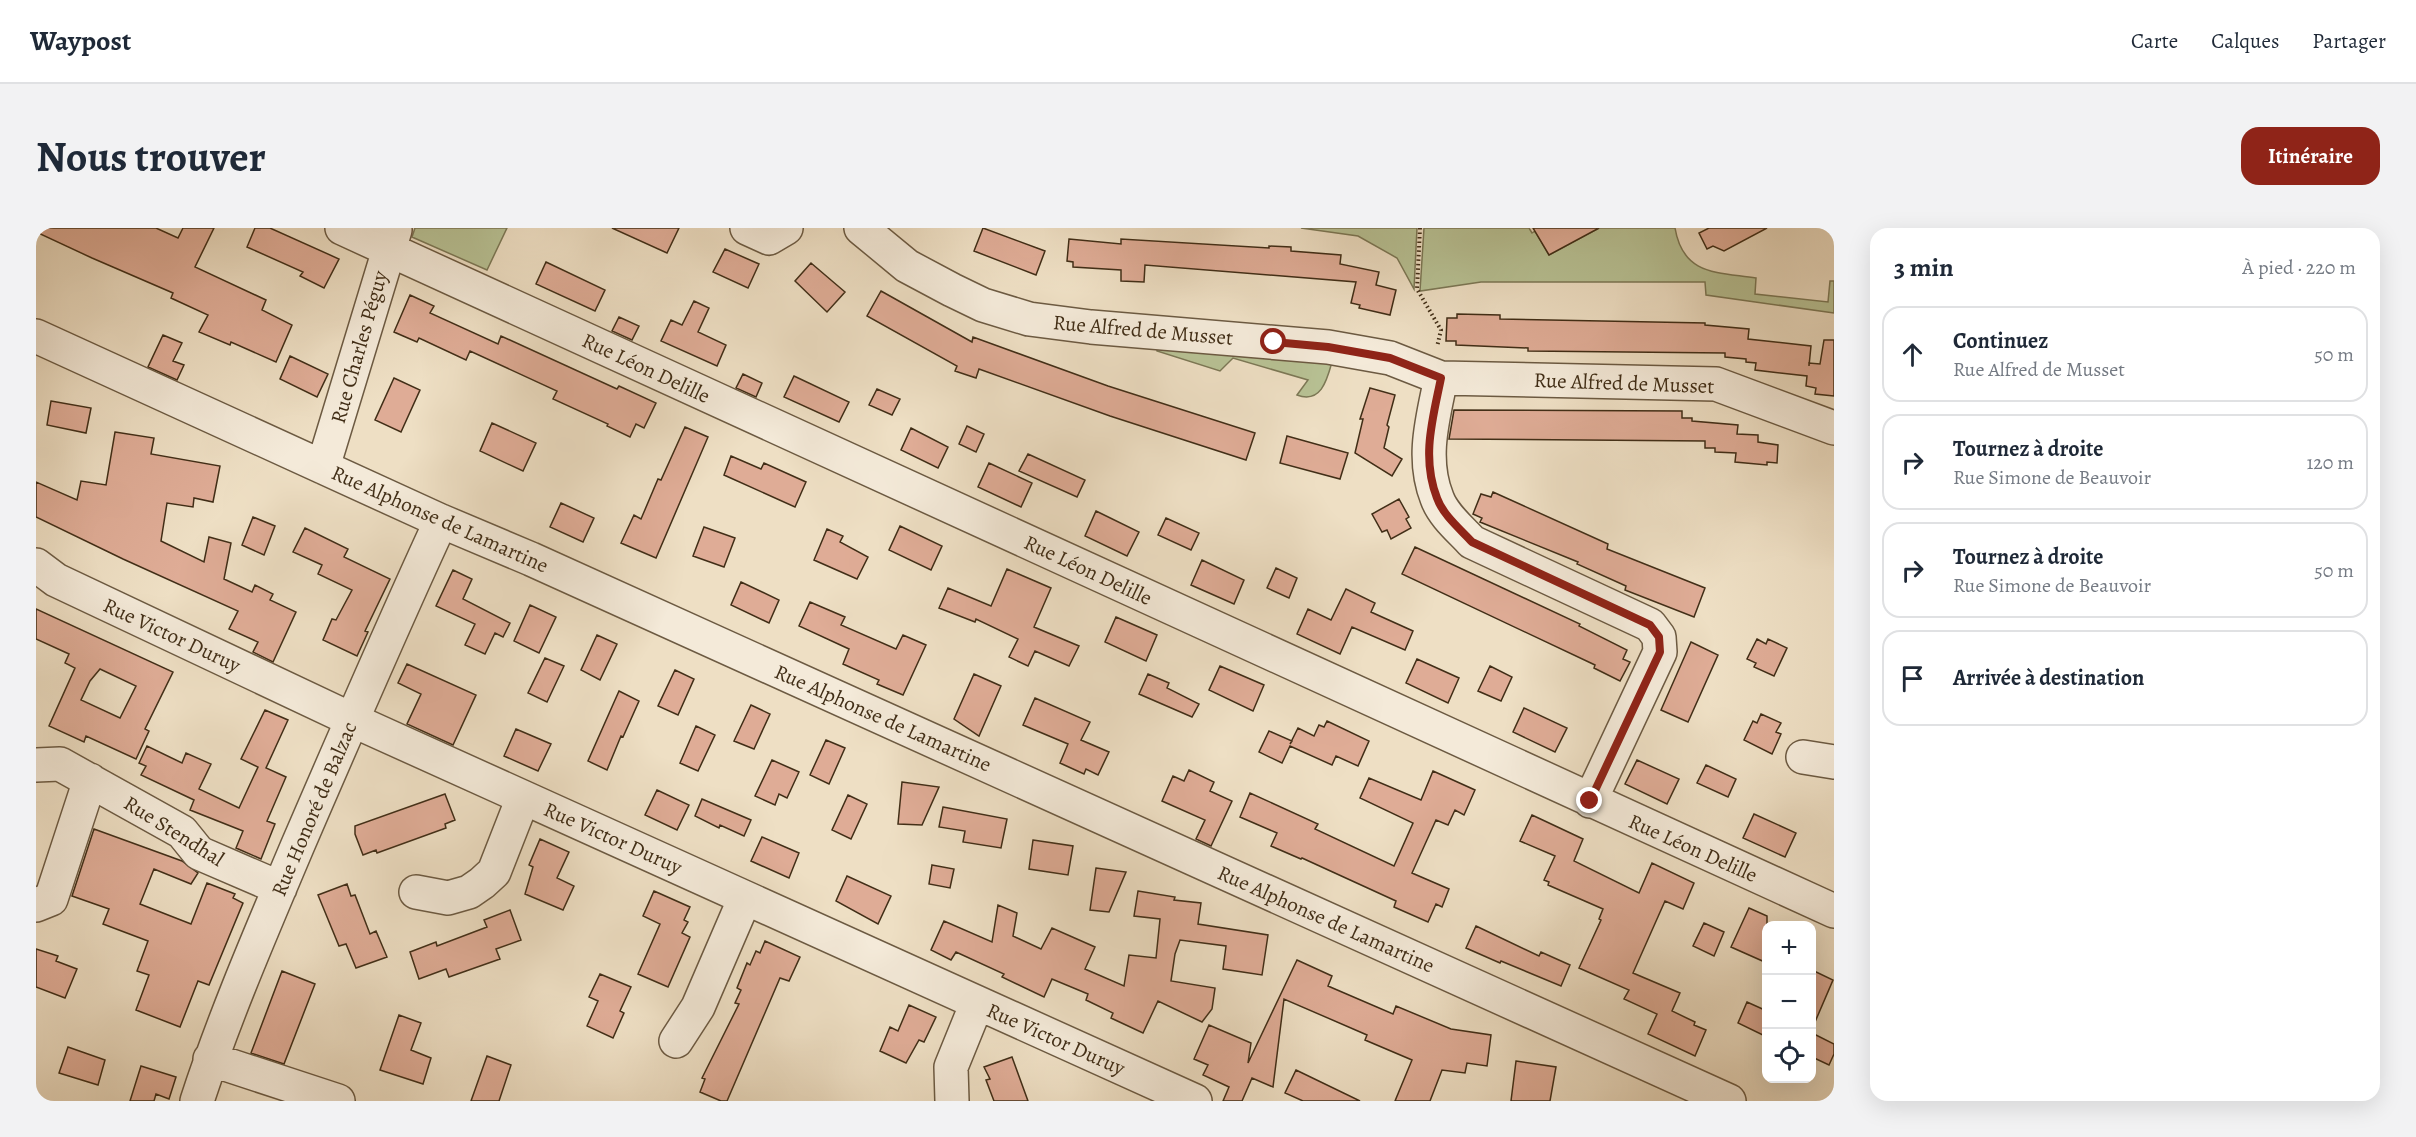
<!DOCTYPE html>
<html lang="fr">
<meta charset="utf-8">
<style>
:root{--surface:#fff;--page:#f2f2f3;--text:#1f2937;--muted:#747a83;--line:#e0e1e3;--accent:#8f2418}
body{margin:0;font-family:Alegreya,serif;background:var(--page);color:var(--text)}
.controls{position:absolute;right:18px;bottom:18px;display:grid;overflow:hidden;border-radius:12px;box-shadow:0 6px 24px #0002}
.controls button{width:54px;height:54px;display:grid;place-items:center;padding:0;border:0;border-bottom:2px solid var(--line);background:var(--surface);color:var(--text);font:30px sans-serif}
.stop{position:absolute;width:18px;height:18px;margin:-14px;border:4px solid #8f2418;border-radius:50%;background:#fff}
.stop.end{background:#8f2418;border-color:#fff;box-shadow:0 2px 6px #0008}
.list{margin:0;padding:0;list-style:none}
h2{display:flex;justify-content:space-between;align-items:center;height:78px;margin:0;padding:0 24px;font-size:26px}
h2 small{font-size:20px;font-weight:400;color:var(--muted)}
.list li{display:grid;grid-template-columns:39px 1fr auto;gap:18px;align-items:center;box-sizing:border-box;height:96px;margin:0 12px 12px;padding:0 12px;border:2px solid var(--line);border-radius:18px}
.list b{display:block;font-size:22px;white-space:nowrap}
.list p{margin:0;font-size:20px;white-space:nowrap;color:var(--muted)}
.list em{font-size:20px;font-style:normal;color:var(--muted)}
.icon{flex:none;width:33px;height:33px;fill:none;stroke:currentColor;stroke-width:2;stroke-linecap:round;stroke-linejoin:round}
.map{position:relative;flex:none;width:1798px;height:873px;overflow:hidden;border-radius:18px}
header{display:flex;align-items:center;gap:36px;box-sizing:border-box;height:84px;padding:0 30px;background:var(--surface);border-bottom:2px solid var(--line)}
header strong{font-size:28px}
nav{display:flex;gap:33px;margin-inline-start:auto;font-size:21px}
.intro{display:flex;align-items:center;justify-content:space-between;box-sizing:border-box;height:144px;padding:0 36px}
h1{margin:0;font-size:42px}
.button{padding:15px 27px;border-radius:18px;background:var(--accent);color:#fff;font-size:21px;font-weight:700}
main{display:flex;gap:36px;padding:0 36px}
aside{flex:1;background:var(--surface);border-radius:18px;box-shadow:0 6px 24px #0002}
.map>svg:first-child{display:block}
.green{fill:#b8c295;stroke:#7c7856;stroke-width:1.5}
.building{fill:#dfac96;stroke:#412e17;stroke-width:1.5;fill-rule:evenodd}
.lines{fill:none;stroke-linecap:round;stroke-linejoin:round}
.minor-casing{stroke:#6c5a42;stroke-width:36}
.path{stroke:#412e17;stroke-width:4;stroke-dasharray:1.5 3;stroke-linecap:butt}
.minor{stroke:#f4ead9;stroke-width:33}
.route{stroke:#8f2418;stroke-width:8}
.labels{text-anchor:middle;dominant-baseline:central;stroke-width:6;stroke-linejoin:round;paint-order:stroke}
.street-label{font-size:21px;fill:#412e17;stroke:#f4ead9}
</style>
<header>
<strong>Waypost</strong>
<nav><a>Carte</a><a>Calques</a><a>Partager</a></nav>
</header>
<div class="intro"><h1>Nous trouver</h1><a class="button">Itinéraire</a></div>
<main>
<div class="map">
<svg width="1798" height="873" viewBox="0 0 1798 873">
<rect width="100%" height="100%" fill="#eedfc4"/>
<filter id="stains"><feTurbulence type="fractalNoise" baseFrequency=".00333" numOctaves="4"/><feColorMatrix values="0 0 0 0 .2 0 0 0 0 .09 0 0 0 0 .02 0 0 0 .5 -.17"/></filter>
<radialGradient id="worn" r=".72"><stop offset=".6" stop-color="#630" stop-opacity="0"/><stop offset="1" stop-color="#630" stop-opacity=".3"/></radialGradient>
<path class="green" d="M 379,0 L 471,0 L 451,42 L 376,9 Z
M 1265,0 L 1381,0 L 1378,61 L 1361,30 L 1322,8 Z
M 1388,0 L 1493,0 L 1496,5 L 1499,3 L 1513,27 L 1563,0 L 1639,0 C 1647,48 1682,44 1720,50 L 1719,66 L 1792,74 L 1794,53 L 1798,53 L 1798,85 L 1670,67 L 1669,54 L 1445,54 L 1384,63 Z
M 1121,121 L 1296,134 C 1291,152 1285,176 1261,167 L 1272,152 L 1197,130 L 1184,143 L 1121,123 Z"/>
<path class="building" d="M 0,0 L 120,0 L 142,10 L 147,0 L 178,0 L 159,39 L 230,72 L 226,82 L 256,97 L 240,134 L 195,114 L 194,117 L 163,104 L 172,87 L 135,70 L 137,65 L 56,30 L 0,4 Z
M 219,0 L 234,0 L 303,31 L 288,60 L 264,48 L 267,44 L 211,19 Z
M 576,0 L 643,0 L 631,25 Z
M 947,0 L 1009,23 L 1000,47 L 938,23 Z
M 1497,0 L 1563,0 L 1513,27 Z
M 1673,0 L 1731,0 L 1688,23 L 1677,18 L 1671,21 L 1663,5 Z
M 1033,11 L 1085,16 L 1085,11 L 1233,20 L 1233,18 L 1255,19 L 1255,23 L 1305,27 L 1304,36 L 1343,44 L 1340,57 L 1360,62 L 1354,87 L 1323,80 L 1324,77 L 1315,75 L 1320,54 L 1109,37 L 1108,54 L 1085,53 L 1085,42 L 1037,39 L 1037,34 L 1031,33 Z
M 689,21 L 723,36 L 712,60 L 677,44 Z
M 510,34 L 569,62 L 559,83 L 500,56 Z
M 775,35 L 809,64 L 791,84 L 759,53 Z
M 845,63 L 936,114 L 937,109 L 1072,158 L 1219,205 L 1210,232 L 1074,188 L 943,141 L 940,150 L 919,143 L 921,138 L 831,88 Z
M 374,67 L 398,78 L 394,85 L 462,116 L 465,108 L 581,161 L 583,158 L 620,175 L 608,200 L 600,196 L 594,209 L 571,198 L 572,196 L 517,171 L 521,163 L 434,123 L 430,132 L 383,110 L 381,114 L 358,104 Z
M 658,73 L 673,80 L 662,104 L 690,117 L 681,138 L 625,113 L 635,92 L 646,97 Z
M 1421,86 L 1464,87 L 1464,91 L 1669,95 L 1669,97 L 1713,101 L 1712,111 L 1775,118 L 1773,138 L 1773,135 L 1784,136 L 1788,112 L 1798,112 L 1798,168 L 1779,166 L 1780,160 L 1770,158 L 1771,148 L 1719,142 L 1720,135 L 1710,134 L 1710,131 L 1689,129 L 1689,125 L 1492,123 L 1492,120 L 1420,117 L 1420,113 L 1410,113 L 1411,90 L 1421,90 Z
M 583,89 L 603,98 L 596,112 L 576,103 Z
M 127,107 L 146,115 L 137,133 L 148,137 L 141,152 L 112,139 Z
M 254,128 L 292,146 L 281,169 L 244,151 Z
M 707,146 L 726,155 L 720,169 L 700,160 Z
M 758,148 L 813,174 L 803,194 L 748,169 Z
M 358,150 L 384,162 L 365,204 L 339,192 Z
M 1334,160 L 1359,167 L 1351,197 L 1353,199 L 1348,220 L 1366,231 L 1356,248 L 1319,225 L 1327,191 L 1324,191 Z
M 841,161 L 864,171 L 856,187 L 833,177 Z
M 15,173 L 55,180 L 50,205 L 11,197 Z
M 1418,182 L 1646,183 L 1646,190 L 1656,190 L 1656,193 L 1702,197 L 1701,206 L 1722,207 L 1722,214 L 1742,217 L 1741,235 L 1731,234 L 1731,237 L 1699,234 L 1700,225 L 1679,224 L 1679,220 L 1669,220 L 1669,213 L 1413,211 Z
M 456,195 L 500,215 L 487,243 L 444,223 Z
M 931,198 L 948,206 L 940,224 L 923,216 Z
M 649,199 L 672,209 L 620,330 L 585,315 L 598,287 L 605,291 L 622,251 L 625,252 Z
M 875,200 L 912,219 L 902,240 L 865,222 Z
M 79,204 L 118,210 L 115,226 L 184,238 L 177,274 L 158,270 L 157,279 L 131,275 L 125,313 L 168,334 L 173,309 L 195,315 L 188,351 L 216,364 L 219,357 L 237,366 L 234,372 L 260,384 L 237,434 L 217,424 L 222,414 L 193,401 L 202,383 L 87,331 L 0,289 L 0,254 L 41,272 L 45,253 L 70,257 Z
M 1251,208 L 1312,225 L 1304,251 L 1244,235 Z
M 992,226 L 1049,252 L 1041,269 L 983,243 Z
M 695,228 L 725,241 L 728,235 L 770,254 L 759,279 L 688,247 Z
M 953,235 L 996,255 L 985,279 L 942,259 Z
M 1457,264 L 1572,316 L 1571,321 L 1669,360 L 1658,389 L 1589,362 L 1590,358 L 1541,336 L 1542,334 L 1444,294 L 1446,290 L 1437,286 L 1445,266 L 1455,269 Z
M 1363,271 L 1373,289 L 1370,291 L 1375,300 L 1355,311 L 1351,302 L 1346,304 L 1336,286 Z
M 525,275 L 558,290 L 547,314 L 514,299 Z
M 1060,283 L 1103,304 L 1091,328 L 1049,308 Z
M 217,289 L 239,298 L 228,327 L 206,317 Z
M 1130,290 L 1163,305 L 1155,322 L 1122,307 Z
M 864,298 L 906,318 L 895,342 L 853,322 Z
M 668,299 L 699,310 L 688,339 L 657,328 Z
M 269,300 L 312,321 L 308,329 L 354,351 L 329,403 L 332,404 L 321,428 L 287,412 L 296,391 L 300,392 L 316,362 L 282,346 L 286,337 L 257,324 Z
M 791,301 L 807,308 L 804,314 L 832,329 L 821,351 L 778,332 Z
M 1379,319 L 1544,396 L 1543,398 L 1591,422 L 1587,431 L 1594,434 L 1584,453 L 1558,440 L 1559,437 L 1366,346 Z
M 1166,332 L 1208,352 L 1198,376 L 1155,357 Z
M 1240,340 L 1261,350 L 1253,370 L 1231,360 Z
M 971,341 L 1015,360 L 998,399 L 1043,418 L 1033,438 L 999,423 L 992,438 L 973,429 L 982,411 L 940,391 L 939,394 L 903,380 L 912,360 L 955,378 Z
M 417,342 L 436,351 L 427,371 L 474,395 L 467,409 L 459,405 L 449,426 L 429,417 L 439,396 L 400,378 Z
M 705,354 L 743,372 L 733,395 L 695,377 Z
M 1310,361 L 1339,375 L 1335,384 L 1377,403 L 1369,422 L 1316,399 L 1304,426 L 1261,406 L 1272,381 L 1295,392 Z
M 774,374 L 809,389 L 805,397 L 860,421 L 867,407 L 890,417 L 867,467 L 841,456 L 843,452 L 807,436 L 813,421 L 763,398 Z
M 494,377 L 520,389 L 503,425 L 478,413 Z
M 0,381 L 137,444 L 109,501 L 113,503 L 100,531 L 50,508 L 48,514 L 13,498 L 39,440 L 29,435 L 33,426 L 0,411 ZM 64,441 L 100,458 L 84,490 L 45,472 L 54,453 Z
M 1080,389 L 1121,407 L 1110,433 L 1069,414 Z
M 561,407 L 581,416 L 564,452 L 545,442 Z
M 1721,411 L 1730,416 L 1732,411 L 1751,420 L 1738,448 L 1718,439 L 1720,435 L 1711,431 Z
M 1655,414 L 1682,427 L 1652,494 L 1625,482 Z
M 509,430 L 528,438 L 511,474 L 492,465 Z
M 1381,431 L 1423,450 L 1412,475 L 1370,455 Z
M 371,436 L 440,467 L 417,517 L 371,496 L 385,466 L 362,455 Z
M 1184,438 L 1228,457 L 1217,483 L 1173,462 Z
M 1454,438 L 1476,449 L 1465,473 L 1442,463 Z
M 639,442 L 658,451 L 642,487 L 622,478 Z
M 938,446 L 965,458 L 943,508 L 918,491 Z
M 1112,446 L 1133,455 L 1131,460 L 1163,476 L 1156,489 L 1103,466 Z
M 583,463 L 603,473 L 587,509 L 585,508 L 571,542 L 552,533 Z
M 999,470 L 1054,494 L 1045,512 L 1073,524 L 1062,547 L 1050,541 L 1048,546 L 1024,535 L 1032,516 L 987,497 Z
M 715,477 L 734,486 L 718,521 L 698,513 Z
M 1488,480 L 1531,500 L 1519,524 L 1477,504 Z
M 229,482 L 252,492 L 230,540 L 250,549 L 231,593 L 239,596 L 225,631 L 200,620 L 207,603 L 154,582 L 158,572 L 105,547 L 110,538 L 103,535 L 111,518 L 146,535 L 150,525 L 175,536 L 163,561 L 203,580 L 222,539 L 205,531 Z
M 1725,486 L 1745,495 L 1740,504 L 1745,506 L 1736,526 L 1708,512 L 1717,493 L 1721,495 Z
M 1291,493 L 1333,513 L 1322,538 L 1300,528 L 1296,537 L 1254,518 L 1246,535 L 1223,524 L 1233,503 L 1256,513 L 1254,516 L 1262,500 L 1278,508 L 1283,497 L 1288,499 Z
M 660,498 L 679,507 L 662,543 L 644,535 Z
M 480,501 L 515,516 L 502,543 L 468,528 Z
M 790,512 L 809,520 L 793,556 L 774,547 Z
M 736,532 L 763,544 L 751,570 L 743,566 L 739,577 L 719,568 Z
M 1601,532 L 1643,551 L 1631,576 L 1589,556 Z
M 1670,537 L 1700,551 L 1692,569 L 1661,555 Z
M 1153,542 L 1178,554 L 1174,563 L 1196,573 L 1175,618 L 1160,611 L 1169,592 L 1126,573 L 1137,548 L 1148,553 Z
M 1397,543 L 1439,562 L 1428,587 L 1419,582 L 1412,597 L 1400,592 L 1376,645 L 1413,661 L 1406,679 L 1400,676 L 1392,694 L 1358,679 L 1360,673 L 1266,630 L 1265,631 L 1235,618 L 1241,605 L 1204,589 L 1214,565 L 1282,596 L 1279,601 L 1358,638 L 1377,595 L 1324,570 L 1333,550 L 1385,572 Z
M 866,554 L 903,559 L 886,597 L 862,596 Z
M 621,562 L 653,577 L 641,602 L 609,587 Z
M 409,566 L 419,592 L 409,596 L 410,600 L 341,625 L 340,622 L 327,627 L 319,606 L 319,598 Z
M 812,567 L 831,576 L 815,611 L 796,602 Z
M 666,571 L 715,592 L 708,608 L 684,597 L 683,600 L 659,588 Z
M 907,579 L 971,591 L 965,620 L 927,614 L 929,603 L 903,599 Z
M 1718,586 L 1760,605 L 1749,629 L 1707,610 Z
M 1496,587 L 1547,611 L 1538,633 L 1603,665 L 1616,635 L 1658,655 L 1647,681 L 1629,673 L 1597,745 L 1644,765 L 1636,783 L 1659,794 L 1658,797 L 1670,802 L 1659,828 L 1612,806 L 1621,786 L 1588,771 L 1593,762 L 1543,740 L 1565,692 L 1563,691 L 1567,681 L 1512,657 L 1513,654 L 1508,652 L 1519,628 L 1484,613 Z
M 58,601 L 146,633 L 162,645 L 155,656 L 118,641 L 104,676 L 155,696 L 171,655 L 199,666 L 197,670 L 207,675 L 173,757 L 162,753 L 144,799 L 100,782 L 113,747 L 101,743 L 112,713 L 67,696 L 73,681 L 36,668 Z
M 726,609 L 763,625 L 753,650 L 715,633 Z
M 504,611 L 533,624 L 521,650 L 538,658 L 527,682 L 489,666 L 497,639 L 493,637 Z
M 997,612 L 1037,618 L 1032,647 L 993,641 Z
M 896,637 L 918,641 L 914,660 L 893,656 Z
M 1060,640 L 1090,644 L 1073,684 L 1054,682 Z
M 811,648 L 855,668 L 842,696 L 800,673 Z
M 311,656 L 315,668 L 319,667 L 334,706 L 340,703 L 351,729 L 320,740 L 310,716 L 303,718 L 282,667 Z
M 618,663 L 654,679 L 648,692 L 652,694 L 646,705 L 654,709 L 632,759 L 602,746 L 624,696 L 607,688 Z
M 1102,663 L 1139,669 L 1138,672 L 1165,675 L 1162,696 L 1232,707 L 1226,747 L 1187,741 L 1190,718 L 1144,712 L 1139,726 L 1135,753 L 1179,760 L 1176,781 L 1166,794 L 1122,773 L 1107,805 L 1075,790 L 1077,785 L 1050,772 L 1052,766 L 1016,751 L 1008,769 L 966,749 L 968,746 L 920,724 L 915,732 L 895,722 L 908,693 L 956,714 L 962,677 L 981,685 L 977,708 L 1005,721 L 1016,700 L 1059,719 L 1049,741 L 1088,758 L 1093,727 L 1120,730 L 1124,691 L 1098,688 Z
M 1713,680 L 1731,688 L 1731,735 L 1695,719 Z
M 474,682 L 485,712 L 460,721 L 464,731 L 413,749 L 410,741 L 383,751 L 374,724 L 400,714 L 401,718 L 451,699 L 448,692 Z
M 1668,695 L 1688,704 L 1678,728 L 1657,718 Z
M 1440,698 L 1503,728 L 1505,724 L 1534,737 L 1525,758 L 1465,733 L 1464,735 L 1430,720 Z
M 729,713 L 764,729 L 753,753 L 744,750 L 691,873 L 685,873 L 664,864 L 669,851 L 666,850 L 703,776 L 699,775 L 705,762 L 701,760 L 711,735 L 714,737 L 720,723 L 724,725 Z
M 0,721 L 22,728 L 20,733 L 41,741 L 29,770 L 0,759 Z
M 1261,732 L 1296,748 L 1292,758 L 1357,786 L 1360,778 L 1415,801 L 1455,807 L 1451,838 L 1431,835 L 1429,845 L 1406,842 L 1394,873 L 1359,873 L 1376,832 L 1329,812 L 1331,807 L 1248,771 L 1237,859 L 1216,850 L 1206,873 L 1187,873 L 1193,859 L 1167,847 L 1172,837 L 1158,831 L 1173,797 L 1215,815 L 1212,835 Z
M 1776,742 L 1797,752 L 1776,801 Z
M 246,743 L 279,756 L 248,836 L 215,825 Z
M 564,746 L 595,759 L 584,783 L 588,785 L 577,810 L 551,798 L 562,773 L 553,769 Z
M 1711,774 L 1731,783 L 1731,809 L 1702,795 Z
M 873,777 L 900,789 L 888,814 L 883,812 L 870,835 L 844,823 L 854,799 L 862,803 Z
M 363,787 L 385,795 L 375,822 L 395,830 L 387,856 L 344,842 Z
M 1776,805 L 1798,816 L 1798,826 L 1793,837 L 1776,829 Z
M 32,819 L 69,832 L 62,857 L 23,845 Z
M 451,828 L 475,837 L 463,873 L 435,873 Z
M 976,829 L 992,873 L 958,873 L 950,852 L 954,851 L 948,839 Z
M 1480,833 L 1520,839 L 1514,873 L 1475,873 Z
M 105,838 L 140,849 L 133,871 L 120,866 L 118,873 L 94,873 Z
M 1260,842 L 1324,873 L 1267,873 L 1249,865 Z"/>
<g class="lines">
<g class="minor-casing">
<path id="minor" d="M 306,0 L 1798,683
M 711,0 L 733,10 L 750,0
M 825,0 L 871,38 L 916,62 L 947,77 L 993,91 L 1055,99 L 1292,119 L 1354,130 L 1405,150 L 1680,156 L 1798,200
M 0,108 L 405,293 L 495,331 L 1693,873
M 1405,150 C 1397,190 1385,230 1401,270 C 1407,287 1424,301 1436,314 L 1614,397 L 1623,409 L 1624,424 L 1554,573
M 287,239 L 359,2
M 0,337 L 20,352 L 325,496 L 1159,873
M 1767,529 L 1798,534
M 0,537 L 24,536 L 146,604 L 163,625 L 244,660
M 380,664 L 412,670 L 433,664 L 446,655 L 458,644 L 487,570
M 0,677 L 15,671 L 54,552
M 640,813 L 662,779 L 709,670
M 174,831 L 302,873
M 161,873 C 189,787 226,702 261,619 C 308,510 355,401 405,293
M 916,873 L 915,839 L 941,775"/>
</g>
<path class="path" d="M 1384,0 L 1381,61 L 1405,102 L 1401,119"/>
<use href="#minor" class="minor"/>
</g>
<g class="lines">
<path class="route" d="M 1238,114 L 1292,119 L 1354,130 L 1405,150 C 1397,190 1385,229 1401,270 C 1407,287 1424,301 1436,314 L 1614,397 L 1623,409 L 1624,424 L 1554,573"/>
</g>
<g class="labels">
<g class="street-label">
<text transform="translate(1107 102) rotate(5)">Rue Alfred de Musset</text>
<text transform="translate(323 119) rotate(-74)">Rue Charles Péguy</text>
<text transform="translate(610 140) rotate(25)">Rue Léon Delille</text>
<text transform="translate(1588 155) rotate(2)">Rue Alfred de Musset</text>
<text transform="translate(404 291) rotate(24)">Rue Alphonse de Lamartine</text>
<text transform="translate(1052 342) rotate(25)">Rue Léon Delille</text>
<text transform="translate(136 407) rotate(25)">Rue Victor Duruy</text>
<text transform="translate(847 490) rotate(24)">Rue Alphonse de Lamartine</text>
<text transform="translate(278 581) rotate(-67)">Rue Honoré de Balzac</text>
<text transform="translate(138 603) rotate(32)">Rue Stendhal</text>
<text transform="translate(577 610) rotate(24)">Rue Victor Duruy</text>
<text transform="translate(1657 620) rotate(24)">Rue Léon Delille</text>
<text transform="translate(1290 691) rotate(24)">Rue Alphonse de Lamartine</text>
<text transform="translate(1020 811) rotate(24)">Rue Victor Duruy</text>
</g>
</g>
<rect width="100%" height="100%" filter="url(#stains)"/>
<rect width="100%" height="100%" fill="url(#worn)"/>
</svg>
<div class="controls">
<button>+</button>
<button>−</button>
<button><svg class="icon" aria-label="locate" viewBox="0 0 24 24"><circle cx="12" cy="12" r="6"/><path d="M12 2v4M12 18v4M2 12h4M18 12h4"/></svg></button>
</div>
<div class="stop" style="left:1238px;top:114px"></div>
<div class="stop end" style="left:1554px;top:573px"></div>
</div>
<aside>
<h2>3 min<small>À pied · 220 m</small></h2>
<ul class="list">
<li><svg class="icon" aria-label="ahead" viewBox="0 0 24 24"><path d="M12 20V5M6 11l6-6 6 6"/></svg><div><b>Continuez</b><p>Rue Alfred de Musset</p></div><em>50 m</em></li>
<li><svg class="icon" aria-label="right" viewBox="0 0 24 24"><path d="M7 20v-9h11M14 6l5 5-5 5"/></svg><div><b>Tournez à droite</b><p>Rue Simone de Beauvoir</p></div><em>120 m</em></li>
<li><svg class="icon" aria-label="right" viewBox="0 0 24 24"><path d="M7 20v-9h11M14 6l5 5-5 5"/></svg><div><b>Tournez à droite</b><p>Rue Simone de Beauvoir</p></div><em>50 m</em></li>
<li><svg class="icon" aria-label="arrive" viewBox="0 0 24 24"><path d="M6 21V4h12l-3 4 3 4H6"/></svg><div><b>Arrivée à destination</b></div></li>
</ul>
</aside>
</main>
